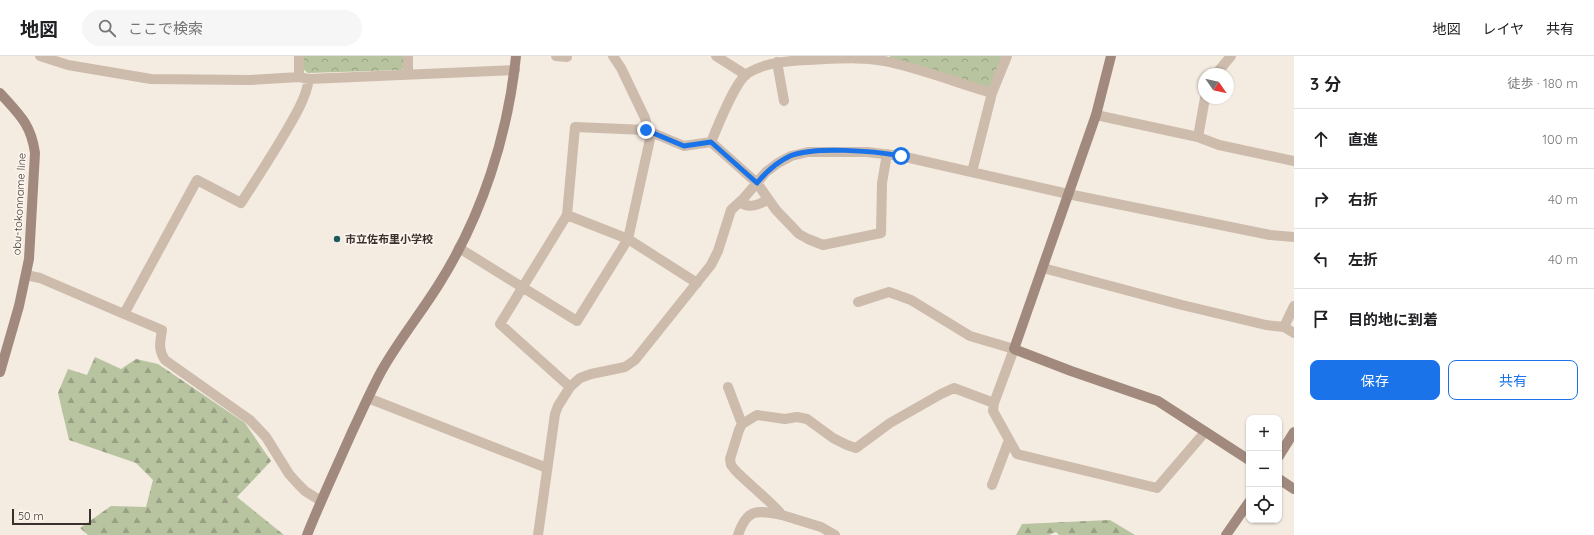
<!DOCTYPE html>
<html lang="ja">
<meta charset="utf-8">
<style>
:root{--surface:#fff;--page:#f6f6f6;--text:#202124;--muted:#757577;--line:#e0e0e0;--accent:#1a73e8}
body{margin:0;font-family:Quicksand,"Noto Sans JP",sans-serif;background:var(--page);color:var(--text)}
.controls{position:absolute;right:12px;bottom:12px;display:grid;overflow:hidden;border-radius:8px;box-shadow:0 1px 3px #0004}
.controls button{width:36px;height:36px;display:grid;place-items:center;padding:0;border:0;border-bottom:1px solid var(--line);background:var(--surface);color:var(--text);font:20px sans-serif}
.compass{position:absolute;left:1198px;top:12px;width:36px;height:36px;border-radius:50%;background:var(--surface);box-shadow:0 1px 3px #0004;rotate:124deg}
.scale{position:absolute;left:12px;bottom:10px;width:79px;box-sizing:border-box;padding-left:4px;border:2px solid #3b302b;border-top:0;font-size:11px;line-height:14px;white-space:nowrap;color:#3b302b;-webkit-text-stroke:3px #fbf5ee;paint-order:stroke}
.stop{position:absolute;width:12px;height:12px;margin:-9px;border:3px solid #1a73e8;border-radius:50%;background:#fff}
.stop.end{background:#1a73e8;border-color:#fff;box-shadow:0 1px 4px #0008}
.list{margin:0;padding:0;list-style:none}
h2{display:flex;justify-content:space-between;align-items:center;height:52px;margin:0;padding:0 16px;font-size:17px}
h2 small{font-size:13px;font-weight:400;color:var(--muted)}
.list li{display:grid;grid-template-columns:26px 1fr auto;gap:12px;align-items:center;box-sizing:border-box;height:60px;padding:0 16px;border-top:1px solid var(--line)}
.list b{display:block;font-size:15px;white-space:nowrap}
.list em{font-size:13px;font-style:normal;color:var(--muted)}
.actions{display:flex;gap:8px;padding:12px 16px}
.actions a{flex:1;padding:9px 0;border:1px solid var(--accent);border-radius:8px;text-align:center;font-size:14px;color:var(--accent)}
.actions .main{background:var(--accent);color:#fff}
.icon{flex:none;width:22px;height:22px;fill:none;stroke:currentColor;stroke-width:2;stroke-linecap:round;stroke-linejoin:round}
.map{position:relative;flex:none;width:1294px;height:479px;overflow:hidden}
header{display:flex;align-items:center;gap:24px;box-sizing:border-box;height:56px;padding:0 20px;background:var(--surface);border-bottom:1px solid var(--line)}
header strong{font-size:19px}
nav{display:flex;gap:22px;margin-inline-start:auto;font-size:14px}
.search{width:280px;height:36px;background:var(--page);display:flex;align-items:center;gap:10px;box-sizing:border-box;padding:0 14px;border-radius:22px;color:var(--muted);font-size:15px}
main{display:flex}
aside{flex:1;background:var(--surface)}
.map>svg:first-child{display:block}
.forest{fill:url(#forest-firs)}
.park{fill:url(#park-crowns)}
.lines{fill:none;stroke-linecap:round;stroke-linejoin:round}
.street{stroke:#cdbbac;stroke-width:10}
.secondary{stroke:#a18a7d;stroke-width:10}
.route{stroke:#1a73e8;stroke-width:5}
.poi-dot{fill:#1f5a5e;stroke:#fbf5ee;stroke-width:1.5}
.labels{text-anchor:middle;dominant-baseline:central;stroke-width:3.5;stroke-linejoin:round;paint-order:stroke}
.street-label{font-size:11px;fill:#3b302b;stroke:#fbf5ee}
.poi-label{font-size:11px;font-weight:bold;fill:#3b302b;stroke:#fbf5ee;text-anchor:start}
</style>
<header>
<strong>地図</strong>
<div class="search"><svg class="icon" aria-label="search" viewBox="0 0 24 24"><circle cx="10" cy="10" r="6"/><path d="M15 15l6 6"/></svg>ここで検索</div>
<nav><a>地図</a><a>レイヤ</a><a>共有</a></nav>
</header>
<main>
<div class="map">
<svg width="1294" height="479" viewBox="0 0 1294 479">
<defs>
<pattern id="forest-firs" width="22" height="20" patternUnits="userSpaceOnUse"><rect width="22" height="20" fill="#b8c4a0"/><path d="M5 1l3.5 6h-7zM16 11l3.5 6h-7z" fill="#97a083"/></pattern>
<pattern id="park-crowns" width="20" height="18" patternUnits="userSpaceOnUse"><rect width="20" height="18" fill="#b8c4a0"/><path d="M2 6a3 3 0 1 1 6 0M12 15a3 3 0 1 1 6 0" fill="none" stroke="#97a083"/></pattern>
</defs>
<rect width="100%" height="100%" fill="#f4ebe1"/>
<path class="forest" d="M 95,301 L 121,313 L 136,303 L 158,308 L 245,367 L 271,405 L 237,441 L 284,479 L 88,479 L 80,472 L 111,450 L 146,451 L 153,424 L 136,407 L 69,384 L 58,337 L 68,313 L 87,319 Z
M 1110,464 L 1135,479 L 1059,479 L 1056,476 L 1049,479 L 1016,479 L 1022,468 Z"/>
<path class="park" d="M 303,0 L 404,0 L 405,10 L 402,14 L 308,17 L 303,13 Z
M 890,0 L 1007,0 L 992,37 L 889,6 Z"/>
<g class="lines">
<path class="street" d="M 40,0 L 68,9 L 151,23 L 250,24 L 299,21 L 309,23 L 515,14
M 299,0 L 299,21
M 408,0 L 408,18
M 556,0 L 567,1
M 716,0 L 746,19
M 777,6 L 784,45
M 1216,18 L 1231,0
M 1096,59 L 1198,81 L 1219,89 L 1294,105
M 1198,81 L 1205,42
M 887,98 L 882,127 L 881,177 L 823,189 L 808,183 L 799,178 L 776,154 L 757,127 L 711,86 C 718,70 735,25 748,17 C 766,6 788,5 807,4 C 834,3 863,0 889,6 C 924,14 958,27 992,37
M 972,116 L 992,37 L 1007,0
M 740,146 C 748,153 760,149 768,143
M 567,159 L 628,183 L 697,227
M 459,192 L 577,265 L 628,183 L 650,83 L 645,62 L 621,12 L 613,0
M 1043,212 L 1182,249 L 1266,269 L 1284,271 L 1294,277
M 26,219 L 40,222 L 124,258 L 197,124 L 241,147 C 256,124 271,101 285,77 C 295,60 306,42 309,23
M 858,246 L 889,236 L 911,244 L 970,280 L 1014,293 L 994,347 L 993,355 L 1017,398 L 1157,432 L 1205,376
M 124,258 L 162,274 C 160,286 158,294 165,304 L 250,364 L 266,381 L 289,418 L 298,428 L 305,435 L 321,445
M 1284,271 L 1294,250
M 570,331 L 500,268 L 567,159 L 575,71 L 646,74 L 684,90 L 711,86
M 728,331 L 742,368
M 368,342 L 547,412
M 992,429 L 1009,384
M 782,459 L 821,471 L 835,479
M 538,479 L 555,358 L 558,350 L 570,331 L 580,322 L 591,318 L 625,311 L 635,304 L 711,209 L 718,195 L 731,154 L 743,143 L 766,116 L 778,107 L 791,100 L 808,96 L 867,96 L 901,100 L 1068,138 L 1270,179 L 1294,181
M 738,479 C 747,452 757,454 782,459 C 781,455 741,421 735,414 L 731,409 L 730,403 L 739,374 L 742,368 L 757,359 L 785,363 L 797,361 L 807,363 L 833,382 L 847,389 L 856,392 L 890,367 L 941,338 L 954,332 L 994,347"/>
<path class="secondary" d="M 1111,0 L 1096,59 L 1014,293 L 1071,315 L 1158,345 L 1249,404
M 0,37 C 19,58 31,68 35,97 L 29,203 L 19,250 L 0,316
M 1279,400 L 1294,376
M 1279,423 L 1294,433
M 307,479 C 321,444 337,410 352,376 C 362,355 371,334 382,314 C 399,284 421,257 439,228 C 482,160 508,79 516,0
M 1226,479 L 1249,446"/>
</g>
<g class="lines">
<path class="route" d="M 646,74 L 684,90 L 711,86 L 757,127 C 766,116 777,106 790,100 C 815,90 874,95 901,100"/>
</g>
<circle class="poi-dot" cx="337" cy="183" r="4"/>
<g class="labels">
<g class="street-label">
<text transform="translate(19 148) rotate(-87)">obu-tokonname line</text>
</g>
<g class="poi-label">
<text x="345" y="183">市立佐布里小学校</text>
</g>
</g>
</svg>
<div class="controls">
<button>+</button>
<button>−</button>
<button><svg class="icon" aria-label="locate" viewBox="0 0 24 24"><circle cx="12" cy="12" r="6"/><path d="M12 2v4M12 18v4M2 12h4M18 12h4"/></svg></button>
</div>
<svg class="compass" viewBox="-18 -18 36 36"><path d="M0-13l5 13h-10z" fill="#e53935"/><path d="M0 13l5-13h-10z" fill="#757577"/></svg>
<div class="scale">50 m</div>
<div class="stop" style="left:901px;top:100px"></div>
<div class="stop end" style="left:646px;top:74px"></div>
</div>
<aside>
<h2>3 分<small>徒歩 · 180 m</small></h2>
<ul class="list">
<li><svg class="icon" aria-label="ahead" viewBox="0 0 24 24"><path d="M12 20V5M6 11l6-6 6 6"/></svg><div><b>直進</b></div><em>100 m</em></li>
<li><svg class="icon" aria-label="right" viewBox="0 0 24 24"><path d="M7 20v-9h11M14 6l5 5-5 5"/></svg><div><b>右折</b></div><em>40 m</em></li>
<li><svg class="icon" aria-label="left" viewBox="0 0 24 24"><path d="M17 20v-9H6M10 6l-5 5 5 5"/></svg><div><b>左折</b></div><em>40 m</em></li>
<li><svg class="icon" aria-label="arrive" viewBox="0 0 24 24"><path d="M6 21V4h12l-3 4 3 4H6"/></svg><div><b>目的地に到着</b></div></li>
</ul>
<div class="actions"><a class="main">保存</a><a>共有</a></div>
</aside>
</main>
